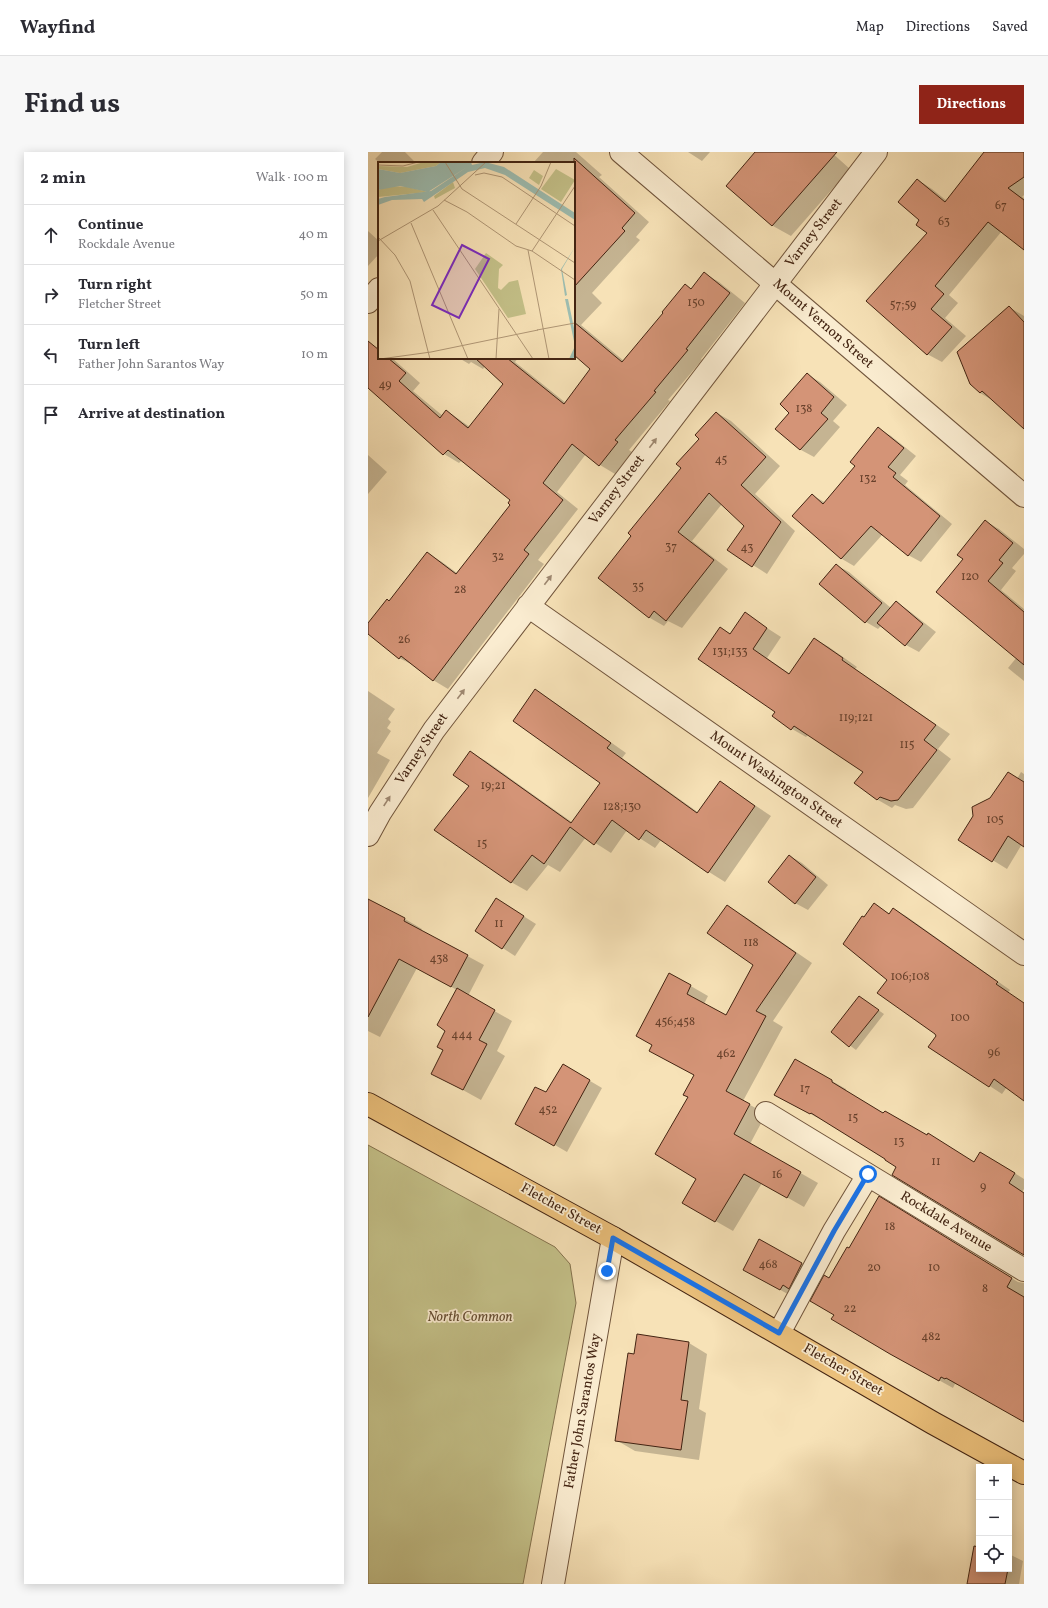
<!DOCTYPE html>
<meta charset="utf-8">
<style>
:root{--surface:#fff;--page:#f7f7f7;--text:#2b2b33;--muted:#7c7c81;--line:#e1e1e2;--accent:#8f2418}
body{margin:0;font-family:Vollkorn,serif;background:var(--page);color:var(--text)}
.controls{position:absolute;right:12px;bottom:12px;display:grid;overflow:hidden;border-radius:0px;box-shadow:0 2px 10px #0003}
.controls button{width:36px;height:36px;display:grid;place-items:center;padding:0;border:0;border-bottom:1px solid var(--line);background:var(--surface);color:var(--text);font:20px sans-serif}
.stop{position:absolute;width:12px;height:12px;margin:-9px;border:3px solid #1a73e8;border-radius:50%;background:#fff}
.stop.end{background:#1a73e8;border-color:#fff;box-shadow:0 1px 4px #0008}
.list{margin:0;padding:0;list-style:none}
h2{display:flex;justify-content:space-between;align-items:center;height:52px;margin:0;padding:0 16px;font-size:17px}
h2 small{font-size:13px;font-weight:400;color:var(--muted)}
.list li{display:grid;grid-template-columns:26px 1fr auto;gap:12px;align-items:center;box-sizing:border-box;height:60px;padding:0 16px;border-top:1px solid var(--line)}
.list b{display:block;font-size:15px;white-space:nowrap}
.list p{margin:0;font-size:13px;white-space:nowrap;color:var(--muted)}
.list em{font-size:13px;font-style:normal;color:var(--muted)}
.icon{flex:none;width:22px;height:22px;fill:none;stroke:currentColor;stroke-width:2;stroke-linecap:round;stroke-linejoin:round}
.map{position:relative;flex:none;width:656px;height:1432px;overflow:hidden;border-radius:0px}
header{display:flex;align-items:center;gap:24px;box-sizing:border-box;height:56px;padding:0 20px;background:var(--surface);border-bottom:1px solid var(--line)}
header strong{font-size:19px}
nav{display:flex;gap:22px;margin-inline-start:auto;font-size:14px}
.intro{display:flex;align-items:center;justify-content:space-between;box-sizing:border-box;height:96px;padding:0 24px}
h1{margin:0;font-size:28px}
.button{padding:10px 18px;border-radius:0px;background:var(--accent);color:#fff;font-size:14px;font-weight:700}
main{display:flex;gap:24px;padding:0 24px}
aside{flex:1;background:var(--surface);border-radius:0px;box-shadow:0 2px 10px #0003}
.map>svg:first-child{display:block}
.green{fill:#c4c189;stroke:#84724e}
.shadow{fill:#0003}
.building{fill:#d49477;stroke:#432412}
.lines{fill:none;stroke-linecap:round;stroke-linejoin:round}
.minor-casing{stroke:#70543b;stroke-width:24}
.major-casing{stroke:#432412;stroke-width:24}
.minor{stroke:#faecd0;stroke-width:22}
.major{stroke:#ecc17c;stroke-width:22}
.oneway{fill:#9e8871}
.route{stroke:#1a73e8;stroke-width:5}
.labels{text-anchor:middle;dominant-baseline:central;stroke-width:3.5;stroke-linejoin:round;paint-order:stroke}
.number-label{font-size:12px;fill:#67402b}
.street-label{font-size:14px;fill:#432412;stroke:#faecd0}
.park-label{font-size:14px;font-style:italic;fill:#634b30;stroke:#faecd0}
.inset-road{fill:none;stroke:#af9675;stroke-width:1}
.view{fill:#7b2cbf;fill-opacity:0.15;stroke:#7b2cbf;stroke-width:2}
.inset-edge{fill:none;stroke:#432412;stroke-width:2}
</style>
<header>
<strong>Wayfind</strong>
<nav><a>Map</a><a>Directions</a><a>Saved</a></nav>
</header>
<div class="intro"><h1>Find us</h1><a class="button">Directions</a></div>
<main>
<aside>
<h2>2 min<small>Walk · 100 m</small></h2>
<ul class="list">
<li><svg class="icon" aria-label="ahead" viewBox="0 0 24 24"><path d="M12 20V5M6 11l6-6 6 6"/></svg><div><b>Continue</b><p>Rockdale Avenue</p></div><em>40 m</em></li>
<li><svg class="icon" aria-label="right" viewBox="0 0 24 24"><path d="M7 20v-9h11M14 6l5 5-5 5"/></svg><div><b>Turn right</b><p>Fletcher Street</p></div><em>50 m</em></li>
<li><svg class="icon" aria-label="left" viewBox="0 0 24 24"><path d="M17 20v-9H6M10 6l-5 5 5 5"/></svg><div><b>Turn left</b><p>Father John Sarantos Way</p></div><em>10 m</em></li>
<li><svg class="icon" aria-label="arrive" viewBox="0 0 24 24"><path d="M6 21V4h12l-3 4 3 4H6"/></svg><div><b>Arrive at destination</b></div></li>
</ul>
</aside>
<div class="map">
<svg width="656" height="1432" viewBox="0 0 656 1432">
<rect width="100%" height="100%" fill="#f7e2b7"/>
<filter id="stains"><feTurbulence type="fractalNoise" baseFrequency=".005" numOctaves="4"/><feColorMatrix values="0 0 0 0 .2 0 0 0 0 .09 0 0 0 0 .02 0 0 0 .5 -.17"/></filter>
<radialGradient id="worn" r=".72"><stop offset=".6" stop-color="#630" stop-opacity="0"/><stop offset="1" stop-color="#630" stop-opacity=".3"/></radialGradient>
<path class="green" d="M 0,993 L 187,1095 L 202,1112 L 208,1151 L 155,1432 L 0,1432 Z"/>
<path class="shadow" d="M 14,0 L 37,0 L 48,11 L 12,11 L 7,7 Z
M 175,0 L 208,0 L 234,23 L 231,25 L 281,70 L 268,85 L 272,88 L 224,141 L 234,151 L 213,173 L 256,209 L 297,161 L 317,133 L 324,137 L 336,121 L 351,130 L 377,151 L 333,207 L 334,208 L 300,248 L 302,249 L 261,298 L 264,300 L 247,322 L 232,313 L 218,302 L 189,340 L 210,357 L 170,408 L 176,412 L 80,537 L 65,528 L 47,514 L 31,506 L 0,481 L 0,472 L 21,450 L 59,401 L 74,410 L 89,421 L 143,353 L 144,348 L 94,308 L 91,311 L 76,302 L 0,235 L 0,207 L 11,199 L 11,206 L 24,206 L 52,231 L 45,239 L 75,264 L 79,259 L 102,275 L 137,232 L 117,214 L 115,217 L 103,210 L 101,212 L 91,206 L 150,206 L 147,210 L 198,251 L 224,217 L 206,202 L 206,11 L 165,11 Z
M 320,0 L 342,0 L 334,9 Z
M 388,0 L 463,0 L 482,17 L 423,84 L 405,74 L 359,34 Z
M 617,0 L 656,0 L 656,43 L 654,45 L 656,46 L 656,95 L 634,79 L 581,143 L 590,151 L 577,166 L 598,184 L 574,210 L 559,202 L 560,81 L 553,68 L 550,28 L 564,37 L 579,49 Z
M 0,79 L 11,89 L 11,102 L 0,114 Z
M 641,155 L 656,164 L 656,276 L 626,249 L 612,241 Z
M 439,222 L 452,230 L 479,253 L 465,269 L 472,275 L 446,305 L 433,298 L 409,277 L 422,261 Z
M 349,261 L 363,269 L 412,314 L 387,342 L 427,379 L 399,422 L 361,398 L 378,373 L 354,352 L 324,389 L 360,417 L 314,476 L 300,469 L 296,474 L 282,466 L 231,426 L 314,316 Z
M 510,276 L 523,284 L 548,304 L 532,323 L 540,329 L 537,333 L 584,372 L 553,410 L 540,403 L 515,382 L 486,414 L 474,407 L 426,364 L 444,343 L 458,351 L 488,314 Z
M 0,303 L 19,320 L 0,342 Z
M 617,369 L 631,377 L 656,397 L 656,402 L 644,416 L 648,419 L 633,438 L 656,457 L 656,529 L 640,516 L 649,505 L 596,407 Z
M 468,413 L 481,420 L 523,456 L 528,450 L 540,458 L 568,480 L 551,500 L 538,493 L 514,473 L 510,477 L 498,470 Z
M 377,462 L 413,485 L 399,506 L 422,522 L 447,487 L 461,495 L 489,515 L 487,517 L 582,582 L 570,597 L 583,607 L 545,656 L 538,657 L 527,653 L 524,656 L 510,648 L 488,631 L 496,620 L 440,583 L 438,585 L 424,577 L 409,560 L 353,476 L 363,482 Z
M 167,538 L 183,548 L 258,601 L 254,606 L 331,661 L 352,630 L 403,664 L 357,730 L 341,720 L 293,688 L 287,696 L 259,678 L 243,701 L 218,685 L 192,720 L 180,713 L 159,739 L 143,730 L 102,634 L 102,600 L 118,609 L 205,671 L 234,631 Z
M 0,539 L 27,557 L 20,567 L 23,570 L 19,576 L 23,579 L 9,601 L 22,608 L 0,646 Z
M 653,620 L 656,622 L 656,693 L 654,692 L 639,717 L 592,688 L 623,647 L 649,627 Z
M 422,704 L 434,711 L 460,733 L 440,758 L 427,751 Z
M 6,751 L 37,767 L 54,777 L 53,779 L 116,813 L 100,844 L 144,869 L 129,899 L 137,904 L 113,948 L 64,921 L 76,898 L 79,878 L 89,838 L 49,816 L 12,885 L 0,879 L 0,762 Z
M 506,753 L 522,762 L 525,757 L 538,764 L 642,838 L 640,841 L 656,851 L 656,948 L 639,935 L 634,942 L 562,895 L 570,884 L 520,828 L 497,766 Z
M 141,755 L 168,772 L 147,804 L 108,779 Z
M 359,755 L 376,764 L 444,811 L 405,869 L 415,875 L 375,949 L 398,962 L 382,992 L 450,1031 L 436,1055 L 394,1031 L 365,1079 L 316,1051 L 330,1027 L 321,945 L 327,923 L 299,908 L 285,893 L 302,822 L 340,844 L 336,852 L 359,864 L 387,813 Z
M 497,849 L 516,862 L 488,898 L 464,880 Z
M 427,908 L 478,937 L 478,939 L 516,962 L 607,1011 L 627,1009 L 656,1027 L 656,1037 L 654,1040 L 656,1041 L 656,1102 L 530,1014 L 457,968 L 456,969 L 421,951 Z
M 195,913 L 234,936 L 199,1000 L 149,971 L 178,942 Z
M 525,1054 L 650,1130 L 656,1131 L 656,1269 L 592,1233 L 592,1234 L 587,1232 L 585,1236 L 538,1210 L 467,1162 L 462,1127 L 482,1098 Z
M 391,1088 L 447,1119 L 425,1145 L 389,1125 Z
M 321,1191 L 339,1202 L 331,1257 L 338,1261 L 331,1308 L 267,1299 L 248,1288 L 267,1203 Z
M 611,1396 L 611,1417 L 641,1417 L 641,1402 L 655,1409 L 651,1432 L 600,1432 Z"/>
<path class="building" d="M 387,0 L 469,0 L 404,74 L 358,34 Z
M 616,0 L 656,0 L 656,25 L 640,36 L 656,48 L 656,98 L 620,70 L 567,134 L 576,142 L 563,157 L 584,175 L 559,203 L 498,149 L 559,81 L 548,73 L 551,68 L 530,50 L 549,27 L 577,50 Z
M 206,6 L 267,61 L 254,76 L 257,79 L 206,135 Z
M 336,120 L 362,141 L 318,197 L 320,198 L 286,239 L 288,240 L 247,288 L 250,290 L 231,314 L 204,292 L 175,331 L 195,348 L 156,398 L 161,402 L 65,529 L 33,504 L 31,507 L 0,482 L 0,471 L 19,447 L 21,449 L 59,400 L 88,422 L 142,353 L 140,351 L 142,348 L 80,298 L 75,303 L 0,236 L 0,189 L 11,198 L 11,206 L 20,206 L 38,221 L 31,229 L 72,266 L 78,258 L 100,276 L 135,232 L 107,206 L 139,206 L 196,252 L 222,217 L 206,203 L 206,170 L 254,210 L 295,161 L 294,160 L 317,132 L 323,137 Z
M 641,154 L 656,170 L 656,277 L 614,239 L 612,241 L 602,232 L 589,200 Z
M 439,221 L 466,245 L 453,261 L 460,267 L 432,298 L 407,277 L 421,261 L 412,252 Z
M 348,260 L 398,305 L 373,333 L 413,370 L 384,415 L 359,398 L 376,374 L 341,341 L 310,380 L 346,408 L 298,469 L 286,459 L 281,466 L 230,426 L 263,384 L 260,381 L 313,316 L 308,312 L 331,287 L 327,283 Z
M 510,275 L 536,296 L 520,315 L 528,321 L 525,325 L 572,364 L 540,404 L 503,374 L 473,407 L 424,364 L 444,342 L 455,352 L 487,314 L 482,310 Z
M 617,368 L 645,391 L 631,408 L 635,411 L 620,429 L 656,460 L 656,513 L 568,440 L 595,407 L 589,403 Z
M 468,412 L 514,451 L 497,471 L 451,432 Z
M 528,449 L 555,472 L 537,494 L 509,471 Z
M 377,460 L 399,476 L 385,497 L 421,522 L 446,486 L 475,506 L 474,508 L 568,573 L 556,588 L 569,598 L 530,648 L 523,649 L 512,645 L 509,648 L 486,631 L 495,620 L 426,574 L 423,578 L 404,564 L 407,560 L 330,507 L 352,475 L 362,482 Z
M 167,537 L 243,591 L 239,596 L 329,661 L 352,629 L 387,654 L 340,721 L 278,678 L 271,688 L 244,668 L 226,693 L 202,675 L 176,712 L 164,703 L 143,731 L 66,678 L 101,634 L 85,623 L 102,599 L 203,671 L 232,631 L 145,569 Z
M 640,620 L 656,630 L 656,695 L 640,684 L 624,710 L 590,688 L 605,664 L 604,655 L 622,646 Z
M 421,703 L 448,725 L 427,752 L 400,730 Z
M 128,746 L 156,764 L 134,797 L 107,779 Z
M 0,747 L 37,766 L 36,769 L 100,803 L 83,835 L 31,807 L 0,865 Z
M 506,751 L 521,762 L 525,756 L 630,830 L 628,832 L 656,851 L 656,949 L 626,927 L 621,935 L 560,895 L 568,884 L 567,882 L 509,841 L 519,828 L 475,792 L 494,764 L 496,765 Z
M 359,753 L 428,801 L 388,859 L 398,864 L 358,939 L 382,952 L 366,982 L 433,1020 L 419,1046 L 376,1022 L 347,1070 L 314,1051 L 328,1027 L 287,1002 L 320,945 L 315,943 L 326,923 L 281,899 L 284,893 L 268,884 L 301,821 L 323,833 L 319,842 L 358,863 L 385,813 L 339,781 Z
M 89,836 L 127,858 L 111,888 L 119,892 L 95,938 L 63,922 L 75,898 L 69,895 L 77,879 L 69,873 Z
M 491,844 L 511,858 L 481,895 L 463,880 Z
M 427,907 L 464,928 L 464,930 L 515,961 L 517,959 L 559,983 L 560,981 L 606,1010 L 612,1000 L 647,1021 L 641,1031 L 656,1041 L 656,1103 L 524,1023 L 528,1015 L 517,1008 L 517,1007 L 443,961 L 442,962 L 406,943 Z
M 195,912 L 222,928 L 186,994 L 147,972 L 167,935 L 178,940 Z
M 511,1044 L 644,1126 L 639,1135 L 656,1145 L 656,1270 L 578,1226 L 577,1227 L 573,1225 L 571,1229 L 522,1202 L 463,1167 L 466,1163 L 442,1149 L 456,1123 L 461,1126 L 479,1095 L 481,1096 Z
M 391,1087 L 434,1111 L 421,1137 L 415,1133 L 412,1138 L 375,1118 Z
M 269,1182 L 321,1190 L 313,1248 L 320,1249 L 313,1298 L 247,1289 L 260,1201 L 266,1202 Z
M 606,1394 L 611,1395 L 611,1417 L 640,1417 L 637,1432 L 599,1432 Z"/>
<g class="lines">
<g class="minor-casing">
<path id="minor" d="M 253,0 L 656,344
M 115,11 L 124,0
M 0,150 L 11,137
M 160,454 L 656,802
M 0,683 L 12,661 L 66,578 L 508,0
M 398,961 L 500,1023
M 411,1181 L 466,1079 L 500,1023 L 656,1118
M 185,1432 L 245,1086"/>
</g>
<g class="major-casing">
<path id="major" d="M 0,952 L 245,1086 L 565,1271 L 656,1321"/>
</g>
<use href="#minor" class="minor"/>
<use href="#major" class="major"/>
</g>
<defs><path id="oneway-solid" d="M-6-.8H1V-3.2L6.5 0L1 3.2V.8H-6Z"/></defs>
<g class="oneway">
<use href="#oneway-solid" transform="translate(285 291) rotate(-53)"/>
<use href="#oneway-solid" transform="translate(180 428) rotate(-53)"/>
<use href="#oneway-solid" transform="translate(93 542) rotate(-53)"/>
<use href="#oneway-solid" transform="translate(19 649) rotate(-57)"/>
</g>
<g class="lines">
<path class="route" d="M 239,1119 L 245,1086 L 411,1181 L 466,1079 L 500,1022"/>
</g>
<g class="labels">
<g class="number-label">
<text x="633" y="54">67</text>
<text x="576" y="70">63</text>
<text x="328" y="151">150</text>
<text x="535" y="153">57;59</text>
<text x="17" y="233">49</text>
<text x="436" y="257">138</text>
<text x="353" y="308">45</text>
<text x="500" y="327">132</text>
<text x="303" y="395">37</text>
<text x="379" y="396">43</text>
<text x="130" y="405">32</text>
<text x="602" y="425">120</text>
<text x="270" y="435">35</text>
<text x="92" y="438">28</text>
<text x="36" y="488">26</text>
<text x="362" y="500">131;133</text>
<text x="488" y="566">119;121</text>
<text x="539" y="593">115</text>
<text x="125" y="634">19;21</text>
<text x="254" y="655">128;130</text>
<text x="627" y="668">105</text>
<text x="114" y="692">15</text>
<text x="131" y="772">11</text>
<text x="383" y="791">118</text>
<text x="71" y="807">438</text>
<text x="542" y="825">106;108</text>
<text x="592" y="866">100</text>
<text x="307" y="870">456;458</text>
<text x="94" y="883">444</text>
<text x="626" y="901">96</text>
<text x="358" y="902">462</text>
<text x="437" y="937">17</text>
<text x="180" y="958">452</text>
<text x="485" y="966">15</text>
<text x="531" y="990">13</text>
<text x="568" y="1010">11</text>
<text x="409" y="1023">16</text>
<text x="615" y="1035">9</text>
<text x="522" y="1075">18</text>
<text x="400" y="1113">468</text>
<text x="506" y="1116">20</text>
<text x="566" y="1116">10</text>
<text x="617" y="1137">8</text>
<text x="482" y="1157">22</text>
<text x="563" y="1185">482</text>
</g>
<g class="street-label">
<text transform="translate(446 81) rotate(-52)">Varney Street</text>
<text transform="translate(455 172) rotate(41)">Mount Vernon Street</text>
<text transform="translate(249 338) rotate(-53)">Varney Street</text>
<text transform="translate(54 597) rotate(-56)">Varney Street</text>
<text transform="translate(408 628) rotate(35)">Mount Washington Street</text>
<text transform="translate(193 1057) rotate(29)">Fletcher Street</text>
<text transform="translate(578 1070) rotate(31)">Rockdale Avenue</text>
<text transform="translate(475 1218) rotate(30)">Fletcher Street</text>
<text transform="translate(215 1259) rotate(-80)">Father John Sarantos Way</text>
</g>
<g class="park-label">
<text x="102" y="1165">North Common</text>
</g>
</g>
<g transform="translate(10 10)">
<rect width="197" height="197" fill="#f7e2b7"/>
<path d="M 46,0 L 63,0 L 58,4 L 22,11 L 0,7 L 0,4 L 29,5 ZM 178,7 L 197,18 L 183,40 L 163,27 ZM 156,8 L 165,14 L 161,23 L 151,16 ZM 75,20 L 77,26 L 57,37 L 56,34 ZM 12,24 L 30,25 L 50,30 L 0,35 L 0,28 ZM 108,91 L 125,103 L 121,107 L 120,126 L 123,128 L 131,120 L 140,118 L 148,152 L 130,156 L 97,107 Z" fill="#c4c189"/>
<path d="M 63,0 L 93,0 L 94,3 L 107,0 L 126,5 L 197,51 L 197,58 L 127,13 L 107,6 L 90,10 L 46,40 L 44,37 L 14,38 L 0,43 L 0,37 L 7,35 L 53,29 L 89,5 L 50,30 L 22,24 L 0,28 L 0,7 L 22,11 L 58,4 ZM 197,85 L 184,107 L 189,133 L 187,134 L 183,107 ZM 187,137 L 190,137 L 197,171 L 197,193 L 195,197 L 191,197 L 197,184 Z" fill="#9dbdb1"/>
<path class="inset-road" d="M 67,0 L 84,27 L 197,101M 0,3 L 25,4 L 40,0M 97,13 L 106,11 L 124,15 L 197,64M 66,38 L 89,50 L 138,84 L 154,89 L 197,118M 55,48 L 155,197M 33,61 L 90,197M 138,62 L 163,24 L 173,0M 0,75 L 17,93 L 32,119 L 52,197M 0,79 L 60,44 L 108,0M 150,88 L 171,197M 154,89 L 197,24M 159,168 L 197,161M 2,197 L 53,190 L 160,168M 118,197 L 121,147"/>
<path class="view" d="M 84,83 L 111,97 L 81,156 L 54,143 Z"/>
<rect width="197" height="197" class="inset-edge"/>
</g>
<rect width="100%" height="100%" filter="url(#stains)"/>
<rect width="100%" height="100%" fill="url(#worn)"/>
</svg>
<div class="controls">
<button>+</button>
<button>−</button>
<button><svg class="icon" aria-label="locate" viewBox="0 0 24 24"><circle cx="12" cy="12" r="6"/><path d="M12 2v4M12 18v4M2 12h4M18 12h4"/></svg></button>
</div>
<div class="stop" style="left:500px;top:1022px"></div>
<div class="stop end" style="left:239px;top:1119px"></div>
</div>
</main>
